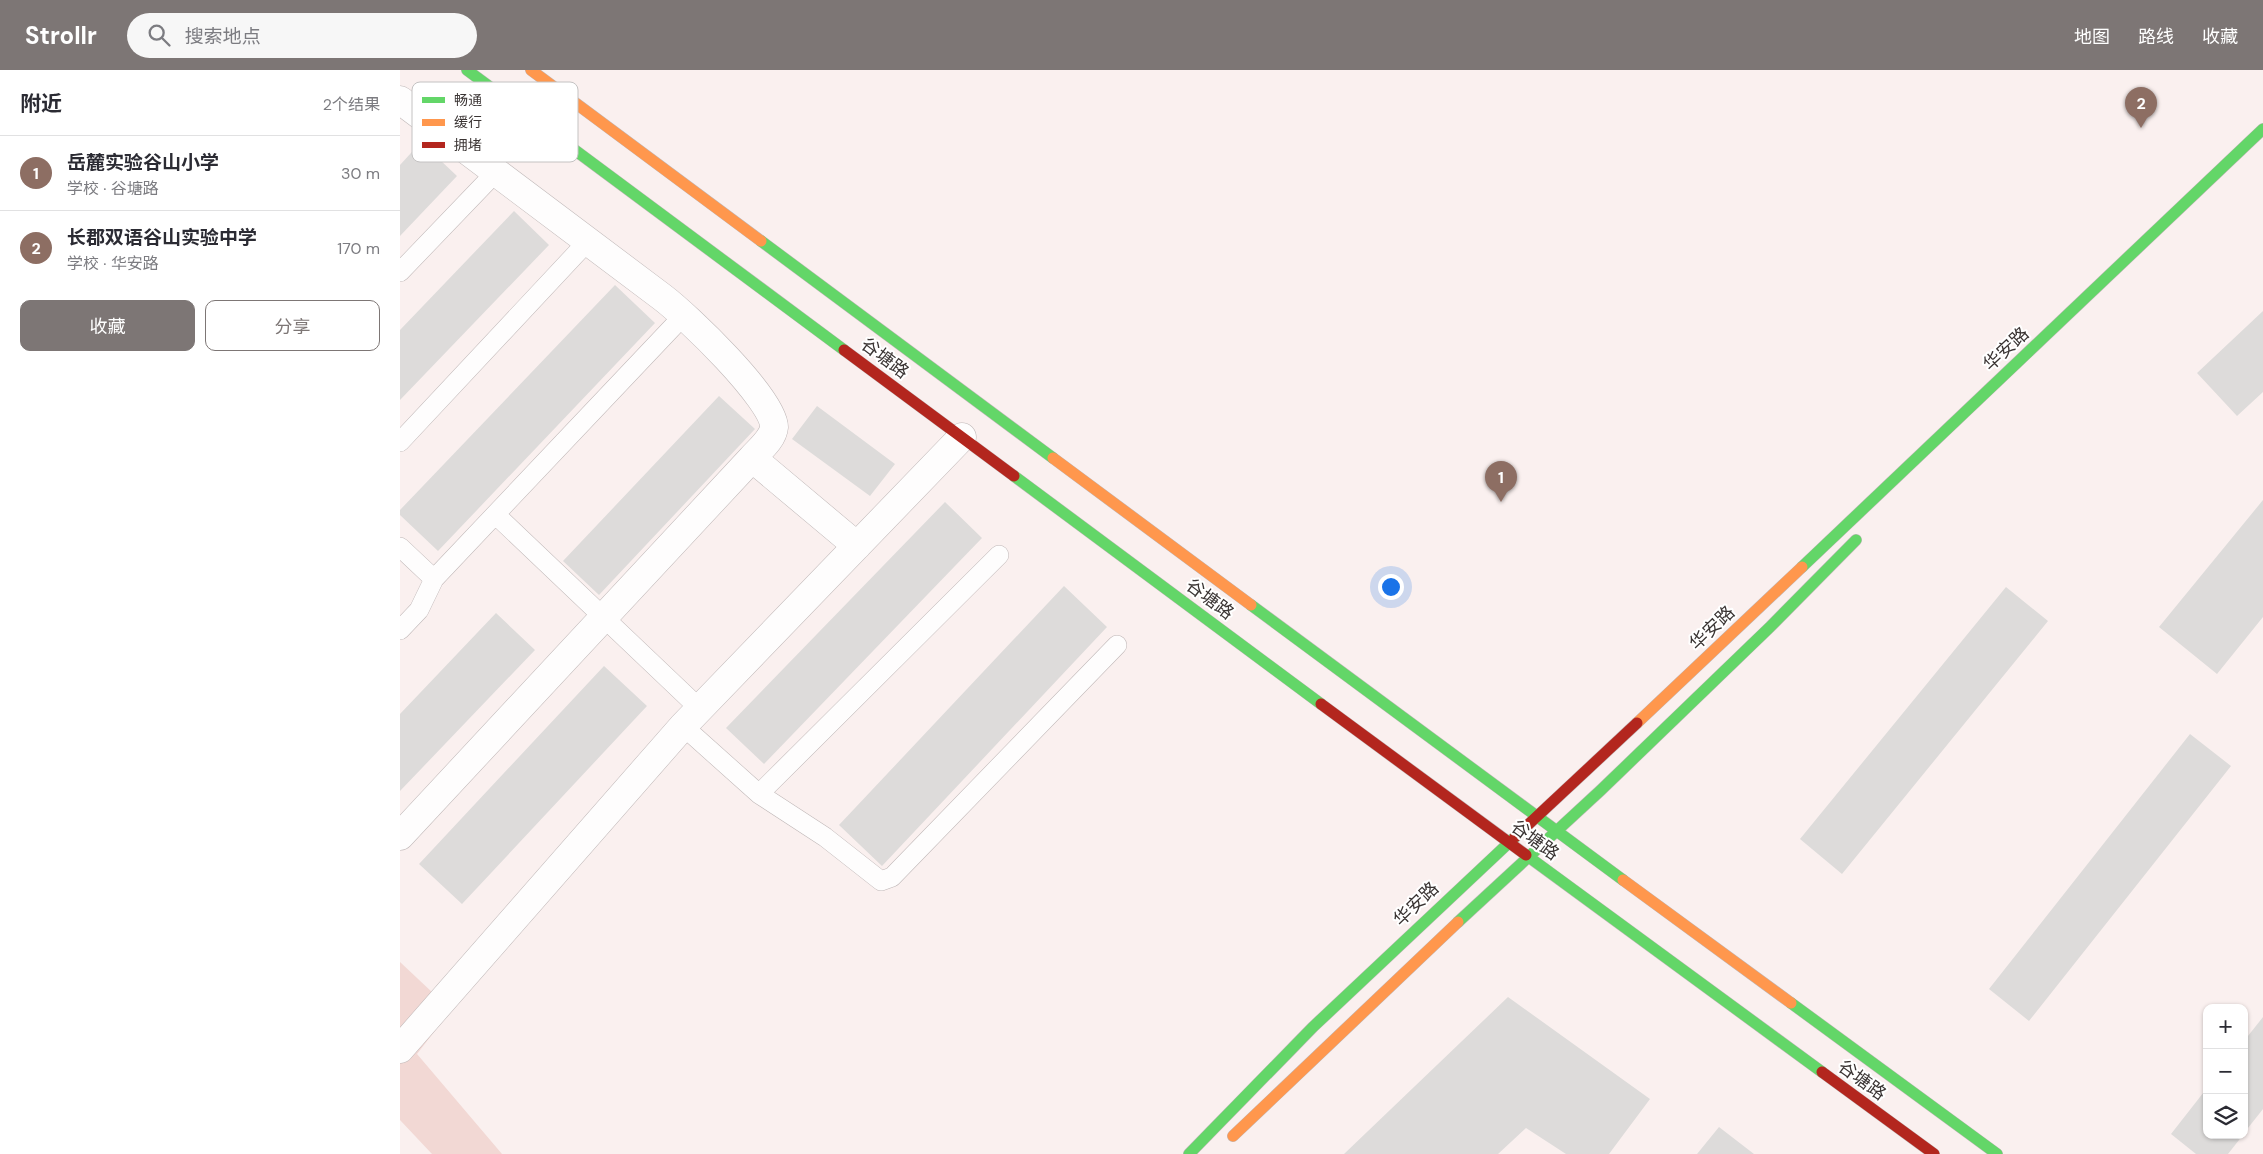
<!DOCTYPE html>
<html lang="zh">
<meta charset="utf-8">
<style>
:root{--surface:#fff;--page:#f7f7f7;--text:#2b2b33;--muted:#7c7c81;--line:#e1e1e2;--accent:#7d7675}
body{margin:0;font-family:"DM Sans","Noto Sans SC",sans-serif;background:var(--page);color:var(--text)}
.controls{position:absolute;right:15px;bottom:15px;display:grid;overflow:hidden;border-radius:10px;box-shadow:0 1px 4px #0004}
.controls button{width:45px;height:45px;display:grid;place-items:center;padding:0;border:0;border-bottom:1px solid var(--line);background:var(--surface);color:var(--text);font:25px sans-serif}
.you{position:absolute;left:990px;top:516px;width:18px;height:18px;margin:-12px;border:4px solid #fff;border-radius:50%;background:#1a73e8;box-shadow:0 0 0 8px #1a73e833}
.badge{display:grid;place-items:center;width:32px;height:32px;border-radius:50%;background:var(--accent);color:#fff;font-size:16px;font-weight:700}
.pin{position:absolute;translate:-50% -41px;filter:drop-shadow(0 1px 2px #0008)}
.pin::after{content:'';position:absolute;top:26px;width:18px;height:15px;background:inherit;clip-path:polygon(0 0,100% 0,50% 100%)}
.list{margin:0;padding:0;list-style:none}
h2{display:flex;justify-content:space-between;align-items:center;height:65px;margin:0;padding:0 20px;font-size:21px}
h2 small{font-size:16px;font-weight:400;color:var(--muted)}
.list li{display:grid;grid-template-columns:32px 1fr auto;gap:15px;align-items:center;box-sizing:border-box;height:75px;padding:0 20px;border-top:1px solid var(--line)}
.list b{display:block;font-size:19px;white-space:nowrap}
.list p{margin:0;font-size:16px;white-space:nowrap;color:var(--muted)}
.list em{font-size:16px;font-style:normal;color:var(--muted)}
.actions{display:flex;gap:10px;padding:15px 20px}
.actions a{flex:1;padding:11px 0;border:1px solid var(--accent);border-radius:10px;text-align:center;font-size:18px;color:var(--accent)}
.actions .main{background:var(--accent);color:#fff}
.icon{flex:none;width:28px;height:28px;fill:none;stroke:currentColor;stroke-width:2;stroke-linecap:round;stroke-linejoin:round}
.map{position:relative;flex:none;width:1863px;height:1084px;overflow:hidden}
header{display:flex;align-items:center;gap:30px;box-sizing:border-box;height:70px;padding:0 25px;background:var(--accent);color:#fff}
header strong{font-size:24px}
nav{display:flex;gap:28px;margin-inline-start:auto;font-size:18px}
.search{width:350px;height:45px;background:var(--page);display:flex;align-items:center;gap:12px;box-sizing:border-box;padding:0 18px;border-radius:28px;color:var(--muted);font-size:19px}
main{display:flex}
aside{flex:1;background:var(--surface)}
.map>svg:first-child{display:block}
.green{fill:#f2d8d4}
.building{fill:#dddbda}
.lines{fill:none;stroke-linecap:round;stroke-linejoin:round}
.lane-casing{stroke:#bfb7b7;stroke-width:20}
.street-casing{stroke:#bfb7b7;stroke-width:29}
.fast-casing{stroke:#bfb7b7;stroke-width:12}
.slow-casing{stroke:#bfb7b7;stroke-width:12}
.jam-casing{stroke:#bfb7b7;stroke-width:12}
.lane{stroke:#fefdfd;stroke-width:19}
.street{stroke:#fefdfd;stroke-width:28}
.fast{stroke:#63d668;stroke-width:11}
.slow{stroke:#ff974d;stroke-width:11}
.jam{stroke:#b3261e;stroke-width:11}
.labels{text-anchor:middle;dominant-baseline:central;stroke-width:4;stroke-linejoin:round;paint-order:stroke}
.street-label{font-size:18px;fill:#3a3433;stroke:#fff}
.key{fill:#fff;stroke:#c4c2c2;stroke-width:1}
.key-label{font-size:14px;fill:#3a3433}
</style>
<header>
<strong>Strollr</strong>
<div class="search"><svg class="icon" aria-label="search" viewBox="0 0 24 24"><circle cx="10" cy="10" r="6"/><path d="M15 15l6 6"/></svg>搜索地点</div>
<nav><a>地图</a><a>路线</a><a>收藏</a></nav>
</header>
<main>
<aside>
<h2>附近<small>2个结果</small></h2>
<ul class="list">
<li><span class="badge" style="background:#8d6e63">1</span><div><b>岳麓实验谷山小学</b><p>学校 · 谷塘路</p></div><em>30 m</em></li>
<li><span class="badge" style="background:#8d6e63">2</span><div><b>长郡双语谷山实验中学</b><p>学校 · 华安路</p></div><em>170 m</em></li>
</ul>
<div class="actions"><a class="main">收藏</a><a>分享</a></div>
</aside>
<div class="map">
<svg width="1863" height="1084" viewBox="0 0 1863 1084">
<rect width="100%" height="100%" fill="#faf0ef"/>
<path class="green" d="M 0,892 L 51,940 L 17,984 L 102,1084 L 32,1084 L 0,1050 Z"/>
<path class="building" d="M 21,72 L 57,106 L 0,166 L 0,95 Z
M 114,141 L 149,175 L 0,330 L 0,260 Z
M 215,215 L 255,253 L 38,481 L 0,445 L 0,440 Z
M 1863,241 L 1863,322 L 1837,346 L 1797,303 Z
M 319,326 L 355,359 L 199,525 L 163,491 Z
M 417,336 L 495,394 L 470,426 L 392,369 Z
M 1863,430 L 1863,547 L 1817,604 L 1759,557 Z
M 545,432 L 582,468 L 364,694 L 326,658 Z
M 664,516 L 707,557 L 482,796 L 439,755 Z
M 1606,517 L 1648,551 L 1442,804 L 1400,769 Z
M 96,543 L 135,580 L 0,721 L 0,644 Z
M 204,596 L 247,636 L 62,834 L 19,794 Z
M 1790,664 L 1831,696 L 1629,951 L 1589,919 Z
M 1108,927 L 1250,1029 L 1209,1084 L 1166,1084 L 1126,1058 L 1098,1084 L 944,1084 Z
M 1863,947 L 1863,1039 L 1844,1063 L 1844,971 Z
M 1807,1018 L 1807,1065 L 1843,1065 L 1828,1084 L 1796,1084 L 1771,1064 Z
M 1319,1057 L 1354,1084 L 1297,1084 Z"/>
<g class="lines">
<g class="lane-casing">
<path id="lane" d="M 0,202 L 96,102
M 0,372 L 188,171
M 96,445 L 300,639
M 0,477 L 34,509
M 0,560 L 19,540 L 34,509 L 285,244
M 283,656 L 359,724 L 425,767 L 481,811 L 492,807 L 717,575
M 359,724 L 599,485"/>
</g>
<g class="street-casing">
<path id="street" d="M 0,30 L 262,227 C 286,245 374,329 374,357 C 373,369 359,380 352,388
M 0,766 L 352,388 L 457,476
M 0,979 L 283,656 L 562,367"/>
</g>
<g class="fast-casing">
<path id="fast" d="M 67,0 L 444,280
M 361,171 L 653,388
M 614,406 L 921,634
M 1402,497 L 1863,59
M 851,535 L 1223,810
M 1126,785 L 1422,1002
M 1058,852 L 1201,720 L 1370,557 L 1456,470
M 1391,933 L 1597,1084
M 789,1084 L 913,957 L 1115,767"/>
</g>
<g class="slow-casing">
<path id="slow" d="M 131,0 L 361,171
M 653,388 L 851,535
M 1237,653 L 1402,497
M 1223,810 L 1391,933
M 833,1066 L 1058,852"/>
</g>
<g class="jam-casing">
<path id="jam" d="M 444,280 L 614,406
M 921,634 L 1126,785
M 1115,767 L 1237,653
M 1422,1002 L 1534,1084"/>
</g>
<use href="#lane" class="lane"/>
<use href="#street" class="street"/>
<use href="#fast" class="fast"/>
<use href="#slow" class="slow"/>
<use href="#jam" class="jam"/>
</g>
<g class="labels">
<g class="street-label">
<text transform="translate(1606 279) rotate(-43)">华安路</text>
<text transform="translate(485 288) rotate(37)">谷塘路</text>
<text transform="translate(810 529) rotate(37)">谷塘路</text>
<text transform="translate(1312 558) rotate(-44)">华安路</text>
<text transform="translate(1135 770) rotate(36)">谷塘路</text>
<text transform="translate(1016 834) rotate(-44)">华安路</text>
<text transform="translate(1462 1010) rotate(36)">谷塘路</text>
</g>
</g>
<rect x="12" y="12" width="166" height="80" rx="8" class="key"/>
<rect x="22" y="27" width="23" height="6" fill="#63d668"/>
<rect x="22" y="49" width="23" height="7" fill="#ff974d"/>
<rect x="22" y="72" width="23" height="6" fill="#b3261e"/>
<g class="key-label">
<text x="54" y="35">畅通</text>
<text x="54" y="57">缓行</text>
<text x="54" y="80">拥堵</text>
</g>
</svg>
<div class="controls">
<button>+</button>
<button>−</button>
<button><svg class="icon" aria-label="layers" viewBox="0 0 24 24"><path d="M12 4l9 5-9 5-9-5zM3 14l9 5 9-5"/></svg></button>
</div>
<div class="you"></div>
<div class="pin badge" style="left:1101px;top:432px;background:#8d6e63">1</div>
<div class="pin badge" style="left:1741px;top:58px;background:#8d6e63">2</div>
</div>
</main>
